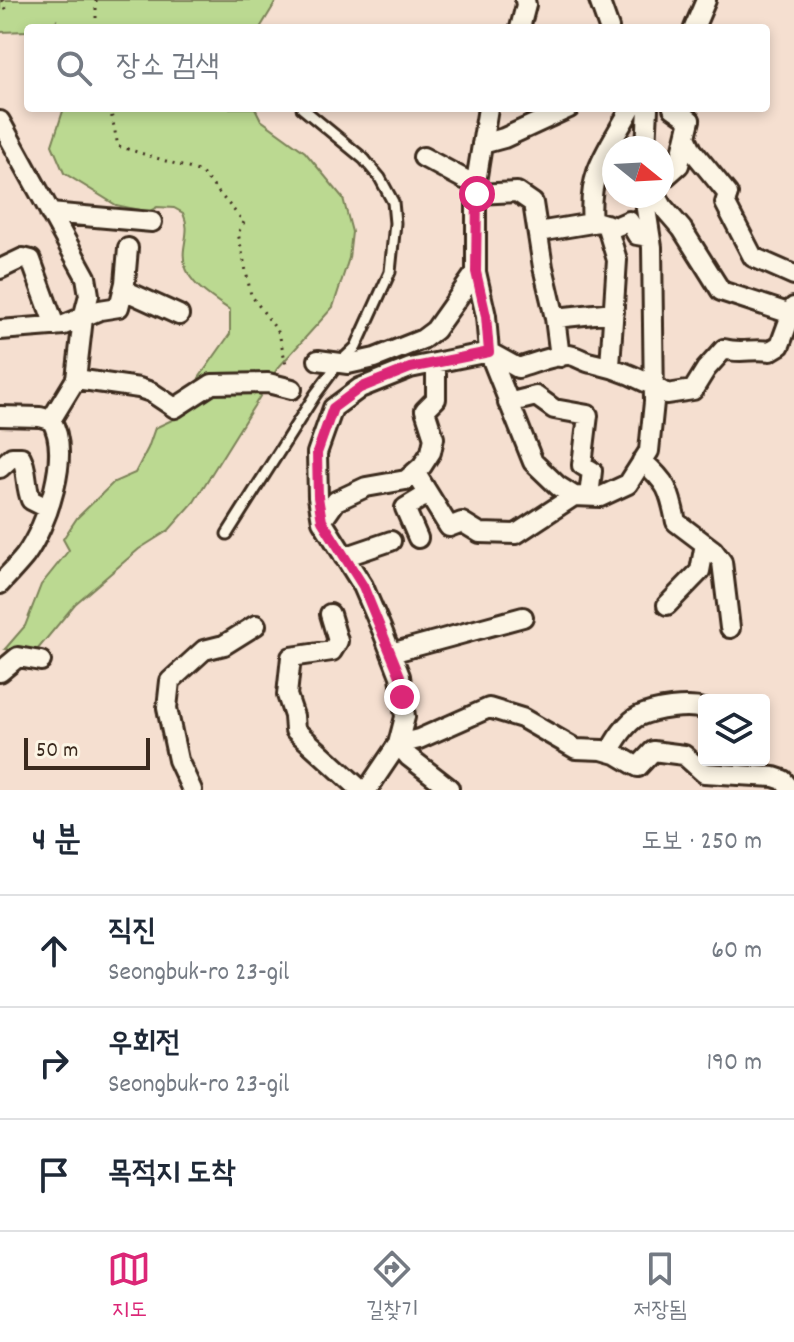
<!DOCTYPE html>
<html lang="ko">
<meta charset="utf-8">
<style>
:root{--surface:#fff;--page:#f6f6f7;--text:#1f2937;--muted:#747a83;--line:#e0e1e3;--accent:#db2777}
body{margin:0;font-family:Dekko,"Poor Story",sans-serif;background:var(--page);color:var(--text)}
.controls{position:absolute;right:24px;bottom:24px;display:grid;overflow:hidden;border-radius:8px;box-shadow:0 4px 12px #0003}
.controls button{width:72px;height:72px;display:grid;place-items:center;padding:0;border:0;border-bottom:2px solid var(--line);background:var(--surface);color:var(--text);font:40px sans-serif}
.compass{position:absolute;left:602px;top:136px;width:72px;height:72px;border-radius:50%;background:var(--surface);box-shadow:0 4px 12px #0003;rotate:108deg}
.scale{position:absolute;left:24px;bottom:20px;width:126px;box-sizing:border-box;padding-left:8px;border:4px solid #3b2a1e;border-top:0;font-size:22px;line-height:28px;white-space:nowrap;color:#3b2a1e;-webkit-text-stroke:6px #fcf5e5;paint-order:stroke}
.stop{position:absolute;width:24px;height:24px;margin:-18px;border:6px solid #db2777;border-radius:50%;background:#fff}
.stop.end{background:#db2777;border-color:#fff;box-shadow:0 2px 8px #0008}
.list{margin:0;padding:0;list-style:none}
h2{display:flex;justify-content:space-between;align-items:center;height:104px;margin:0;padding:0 32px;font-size:34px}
h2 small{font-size:26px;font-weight:400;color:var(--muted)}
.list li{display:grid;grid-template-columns:52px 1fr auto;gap:24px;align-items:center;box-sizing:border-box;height:112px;padding:0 32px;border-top:2px solid var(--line)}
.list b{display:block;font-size:30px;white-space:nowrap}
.list p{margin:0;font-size:26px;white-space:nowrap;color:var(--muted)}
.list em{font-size:26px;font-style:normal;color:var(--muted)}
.icon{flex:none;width:44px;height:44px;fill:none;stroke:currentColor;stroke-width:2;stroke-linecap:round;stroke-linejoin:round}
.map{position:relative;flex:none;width:794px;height:790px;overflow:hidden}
.search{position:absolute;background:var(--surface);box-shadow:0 4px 12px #0003;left:24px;right:24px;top:24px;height:88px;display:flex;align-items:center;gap:20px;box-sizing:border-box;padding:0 28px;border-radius:8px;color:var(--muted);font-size:30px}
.sheet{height:440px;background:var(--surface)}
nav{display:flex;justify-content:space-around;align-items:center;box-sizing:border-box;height:112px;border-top:2px solid var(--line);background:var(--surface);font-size:22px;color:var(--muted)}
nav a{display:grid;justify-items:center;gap:4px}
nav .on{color:var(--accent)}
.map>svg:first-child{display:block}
.green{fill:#bbd991;stroke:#7b8258;stroke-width:2}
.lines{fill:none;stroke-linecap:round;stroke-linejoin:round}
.service-casing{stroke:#3b2a1e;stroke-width:15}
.minor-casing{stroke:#3b2a1e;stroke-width:24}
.path{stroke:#3b2a1e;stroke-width:3;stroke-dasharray:2 6;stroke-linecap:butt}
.service{stroke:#fcf5e5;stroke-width:9}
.minor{stroke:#fcf5e5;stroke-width:18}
.route{stroke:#db2777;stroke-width:10}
</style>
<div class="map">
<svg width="794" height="790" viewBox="0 0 794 790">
<rect width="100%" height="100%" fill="#f5dfd0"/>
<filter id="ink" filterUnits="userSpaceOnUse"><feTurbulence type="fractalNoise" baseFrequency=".0125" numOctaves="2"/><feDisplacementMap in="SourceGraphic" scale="16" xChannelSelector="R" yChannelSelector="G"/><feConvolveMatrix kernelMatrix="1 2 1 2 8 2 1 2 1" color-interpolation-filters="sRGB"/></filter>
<g filter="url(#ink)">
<path class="green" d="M 0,0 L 277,0 L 260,28 L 55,28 L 56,21 L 46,28 L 28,28 L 28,31 L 0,32 Z
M 64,108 L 255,108 L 261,120 L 305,152 L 343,198 L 352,232 L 349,258 L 333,307 L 277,369 L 194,502 L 169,530 L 139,549 L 75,604 L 38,649 L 26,654 L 5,649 L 25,626 L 41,585 L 69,550 L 63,539 L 77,518 L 114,482 L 135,473 L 148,448 L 155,428 L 189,412 L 199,378 L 230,334 L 230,310 C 208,295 180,280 184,249 C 186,234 189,227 183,213 L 174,208 L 157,207 L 148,212 L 116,205 L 64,173 L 52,145 Z"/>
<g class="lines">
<g class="service-casing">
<path id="service" d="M 227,534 L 315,395 L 338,364 L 356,347 L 390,272 L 395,223 L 393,202 L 380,178 L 364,159 L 302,108"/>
</g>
<g class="minor-casing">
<path id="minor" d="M 599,0 L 609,28
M 520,28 L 526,5 L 525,0
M 694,28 L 706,0
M 488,108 L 476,182 L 476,272 L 486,316 L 489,352 L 533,462 L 558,486 L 574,496 L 600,497 L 628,484 L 649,451 L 654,402 L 652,247 L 644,196
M 0,121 L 86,277 L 89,295 L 83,318 L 76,379 L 51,420
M 687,139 L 692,150 L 728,194 L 725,203 L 753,257 L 794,275
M 482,144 L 504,138 L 569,108
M 646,148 L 648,108
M 423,157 L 464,179 L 476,182
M 662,180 L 679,165 L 690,120 L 673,108
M 477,194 L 517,192 L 533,203 L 543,267 L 555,318 L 560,357
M 657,196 L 663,207 L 682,229 L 721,291 L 794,315
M 50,213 L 152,222
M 592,223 C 587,171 608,151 631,108
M 606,224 L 617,260 L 610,366
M 538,232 L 598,222 L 615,227 L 629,221 L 637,235 L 650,237
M 0,269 L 23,258 L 31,260 L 55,326
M 124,290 L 179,315
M 555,318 L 614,312
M 0,330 L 64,325 L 100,310 L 119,307 L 125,283 L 128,248
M 318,360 L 348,364 L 375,358 L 423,339 L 435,330 L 476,272
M 76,379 L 139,388 L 151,392 L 175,408 L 212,384 L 268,383 L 292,389
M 508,403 L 536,396 L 554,409 L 588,415 L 582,465 L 592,471 L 589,496
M 0,416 L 40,417 L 51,420
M 642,461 C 667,482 670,491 676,522 L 713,550 L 722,562 L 730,628
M 0,468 L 12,457 L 21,457 C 28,470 25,486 31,500 L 47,508
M 415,472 L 449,527 L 462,522 L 480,533 L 516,534 L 574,496
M 322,521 L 336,501 L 366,487 L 406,480 L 422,466 L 431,452 L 434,438 L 425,410 L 436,399 L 436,363
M 418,538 L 405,508 L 428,494
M 344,557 L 391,541
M 0,584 C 8,575 17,566 25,556 C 47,526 72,453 51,420
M 667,605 L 700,571 L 705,544
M 330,614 L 338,641 L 332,651 L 291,657 L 287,695 L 294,716 L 295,730 L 361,790
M 391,653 L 523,617
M 0,672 L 18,657 L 41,661
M 610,752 C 614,741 628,721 639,716 C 655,709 687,704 704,709
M 449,788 L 409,757 L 398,744 L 419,739 L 489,708 L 522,718 L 576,749 L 602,750 L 616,754 L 638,767 L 653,751 L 684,755 L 704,773 L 774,777 L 783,780 L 791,790
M 192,790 L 178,760 L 167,708 L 170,681 L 204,650 L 224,645 L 256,625
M 367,790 L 398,744 L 405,717 L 400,676 L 382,630 L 363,586 L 322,521 L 318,497 L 317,453 L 333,408 L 360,388 L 410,368 L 489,352 L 518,368 C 533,364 553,355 568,355 C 576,355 584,362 592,363 C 620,369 643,379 667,394 L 693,390 L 706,369 L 724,349 C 741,354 753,348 770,351 L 780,345 L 794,307"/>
</g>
<path class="path" d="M 2,0 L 7,11
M 96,0 L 96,28
M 110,108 L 118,146 L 201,172 L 244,222 L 238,233 L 251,295 L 279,333 L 287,369"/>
<use href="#service" class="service"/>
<use href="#minor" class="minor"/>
</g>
</g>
<g class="lines" filter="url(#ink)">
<path class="route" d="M 402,697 L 400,676 L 363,586 L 322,521 L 318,497 L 317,453 L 333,408 L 360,388 L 410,368 L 489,352 L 486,316 L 476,272 L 477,194"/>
</g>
</svg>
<div class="controls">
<button><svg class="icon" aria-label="layers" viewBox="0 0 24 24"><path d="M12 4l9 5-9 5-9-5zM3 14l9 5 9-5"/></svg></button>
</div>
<svg class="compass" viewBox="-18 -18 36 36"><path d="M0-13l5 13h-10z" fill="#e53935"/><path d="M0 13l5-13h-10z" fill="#747a83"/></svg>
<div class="scale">50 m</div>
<div class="stop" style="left:477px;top:194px"></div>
<div class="stop end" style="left:402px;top:697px"></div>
<div class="search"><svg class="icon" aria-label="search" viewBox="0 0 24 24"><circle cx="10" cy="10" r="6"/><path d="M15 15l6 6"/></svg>장소 검색</div>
</div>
<section class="sheet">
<h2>4 분<small>도보 · 250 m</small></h2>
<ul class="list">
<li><svg class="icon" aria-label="ahead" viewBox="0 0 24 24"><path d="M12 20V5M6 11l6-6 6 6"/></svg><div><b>직진</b><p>Seongbuk-ro 23-gil</p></div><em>60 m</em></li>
<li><svg class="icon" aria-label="right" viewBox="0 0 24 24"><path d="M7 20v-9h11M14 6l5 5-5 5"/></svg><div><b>우회전</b><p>Seongbuk-ro 23-gil</p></div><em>190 m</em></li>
<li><svg class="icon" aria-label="arrive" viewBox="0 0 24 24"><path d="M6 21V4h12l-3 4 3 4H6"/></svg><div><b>목적지 도착</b></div></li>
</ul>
</section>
<nav>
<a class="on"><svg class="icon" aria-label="map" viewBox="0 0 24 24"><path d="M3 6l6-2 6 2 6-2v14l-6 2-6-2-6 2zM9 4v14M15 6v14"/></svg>지도</a>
<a><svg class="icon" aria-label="directions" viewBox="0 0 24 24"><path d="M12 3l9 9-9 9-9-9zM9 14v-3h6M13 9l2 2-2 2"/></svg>길찾기</a>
<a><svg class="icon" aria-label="saved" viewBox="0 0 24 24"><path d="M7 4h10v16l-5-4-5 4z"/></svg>저장됨</a>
</nav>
